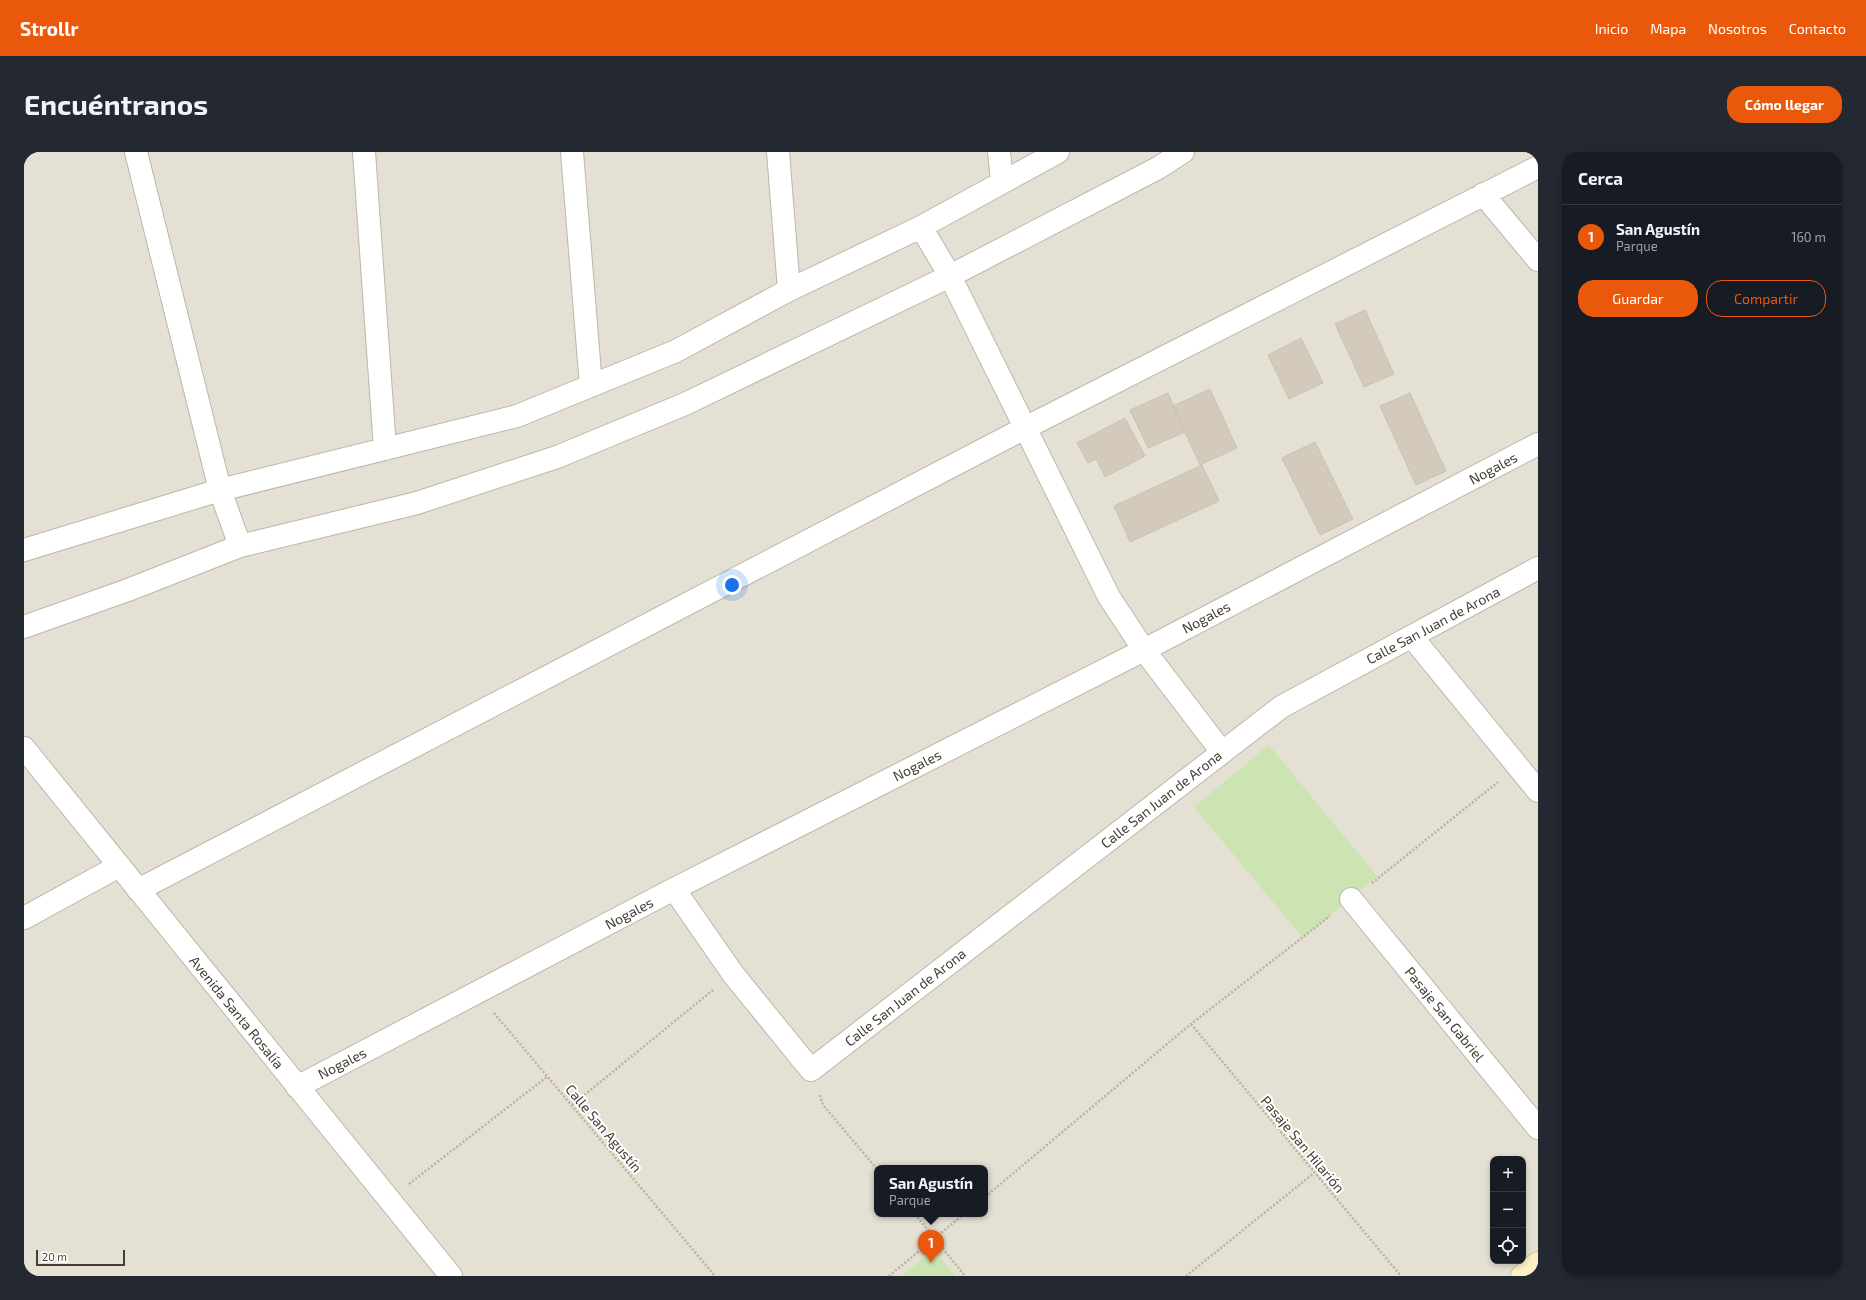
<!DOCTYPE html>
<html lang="es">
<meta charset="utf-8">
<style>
:root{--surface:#171b24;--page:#242831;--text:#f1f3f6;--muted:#9ea1a6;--line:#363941;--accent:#ea580c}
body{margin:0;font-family:"Exo 2",sans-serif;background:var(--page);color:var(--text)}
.controls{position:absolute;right:12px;bottom:12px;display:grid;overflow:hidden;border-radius:8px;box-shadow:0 2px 6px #0003}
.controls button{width:36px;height:36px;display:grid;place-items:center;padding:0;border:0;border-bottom:1px solid var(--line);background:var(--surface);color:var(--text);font:20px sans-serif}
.scale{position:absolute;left:12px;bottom:10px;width:89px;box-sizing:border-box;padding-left:4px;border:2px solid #443f35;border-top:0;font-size:11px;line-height:14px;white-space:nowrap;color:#443f35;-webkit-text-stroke:3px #fff;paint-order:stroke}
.you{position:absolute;left:708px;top:433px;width:14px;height:14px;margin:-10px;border:3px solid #fff;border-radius:50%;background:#1a73e8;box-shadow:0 0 0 6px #1a73e833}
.badge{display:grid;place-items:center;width:26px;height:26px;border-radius:50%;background:var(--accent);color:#fff;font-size:13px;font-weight:700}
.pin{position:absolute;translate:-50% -33px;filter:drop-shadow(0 1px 2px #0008)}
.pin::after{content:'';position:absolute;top:21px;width:14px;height:12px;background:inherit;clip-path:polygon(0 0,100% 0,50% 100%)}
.popup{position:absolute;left:850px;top:1013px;width:114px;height:52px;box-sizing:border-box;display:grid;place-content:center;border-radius:8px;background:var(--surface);filter:drop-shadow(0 1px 3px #0005);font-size:13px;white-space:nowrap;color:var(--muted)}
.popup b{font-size:15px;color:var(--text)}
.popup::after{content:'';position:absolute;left:50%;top:100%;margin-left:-8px;border:8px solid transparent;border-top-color:var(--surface)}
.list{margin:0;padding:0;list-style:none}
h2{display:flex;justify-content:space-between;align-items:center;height:52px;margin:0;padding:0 16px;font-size:17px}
h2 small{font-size:13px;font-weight:400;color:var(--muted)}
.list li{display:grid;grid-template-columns:26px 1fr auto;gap:12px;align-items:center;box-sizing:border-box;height:64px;padding:0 16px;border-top:1px solid var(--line)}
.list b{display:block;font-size:15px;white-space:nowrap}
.list p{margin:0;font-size:13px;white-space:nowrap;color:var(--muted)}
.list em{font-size:13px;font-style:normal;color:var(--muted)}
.actions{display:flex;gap:8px;padding:12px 16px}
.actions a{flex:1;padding:9px 0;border:1px solid var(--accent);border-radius:16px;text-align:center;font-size:14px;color:var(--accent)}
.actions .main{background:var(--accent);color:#fff}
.icon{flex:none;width:22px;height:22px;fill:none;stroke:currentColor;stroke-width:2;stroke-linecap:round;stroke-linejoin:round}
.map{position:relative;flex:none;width:1514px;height:1124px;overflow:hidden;border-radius:16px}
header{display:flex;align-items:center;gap:24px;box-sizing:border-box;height:56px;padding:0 20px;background:var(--accent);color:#fff}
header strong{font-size:19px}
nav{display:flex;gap:22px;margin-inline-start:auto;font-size:14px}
.intro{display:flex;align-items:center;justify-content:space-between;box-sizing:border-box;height:96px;padding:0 24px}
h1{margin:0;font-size:28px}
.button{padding:10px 18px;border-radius:16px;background:var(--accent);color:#fff;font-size:14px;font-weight:700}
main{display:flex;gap:24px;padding:0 24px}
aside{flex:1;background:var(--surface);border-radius:16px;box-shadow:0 2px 6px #0003}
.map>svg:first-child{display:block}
.residential{fill:#e5e0d4;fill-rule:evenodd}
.green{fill:#cbe4b1}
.building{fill:#d3cabc;stroke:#cdc2af}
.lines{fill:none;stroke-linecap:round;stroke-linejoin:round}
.street-casing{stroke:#bdb6a9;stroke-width:24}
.secondary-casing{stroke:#cfc297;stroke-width:24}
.path{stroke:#bdb29b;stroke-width:2.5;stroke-dasharray:2 2;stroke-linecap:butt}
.street{stroke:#fff;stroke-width:22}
.secondary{stroke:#fbf0c6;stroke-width:22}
.labels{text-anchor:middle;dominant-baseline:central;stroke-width:4;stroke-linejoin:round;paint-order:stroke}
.street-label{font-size:14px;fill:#443f35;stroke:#fff}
</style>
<header>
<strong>Strollr</strong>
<nav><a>Inicio</a><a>Mapa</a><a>Nosotros</a><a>Contacto</a></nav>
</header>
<div class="intro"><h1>Encuéntranos</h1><a class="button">Cómo llegar</a></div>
<main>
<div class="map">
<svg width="1514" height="1124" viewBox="0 0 1514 1124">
<rect width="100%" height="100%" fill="#f2eee6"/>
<path class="residential" d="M 0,0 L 1514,0 L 1514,1124 L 0,1124 ZM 1469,1007 L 1499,1007 L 1499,1109 L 1469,1109 ZM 853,1016 L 961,1016 L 961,1062 L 853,1062 Z"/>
<path class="green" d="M 1245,593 L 1353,724 L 1279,786 L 1170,655 Z
M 910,1097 L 931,1124 L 877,1124 Z"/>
<path class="building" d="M 1341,158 L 1370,222 L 1340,235 L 1311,172 Z
M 1277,186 L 1299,231 L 1265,247 L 1244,203 Z
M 1186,237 L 1213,296 L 1176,313 L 1149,254 Z
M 1144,241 L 1161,280 L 1124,296 L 1106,258 Z
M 1386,241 L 1422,319 L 1392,333 L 1356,254 Z
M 1101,266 L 1121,304 L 1081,325 L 1072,307 L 1064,311 L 1053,291 Z
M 1291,290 L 1329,367 L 1296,383 L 1258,306 Z
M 1178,313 L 1195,349 L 1106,390 L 1090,354 Z"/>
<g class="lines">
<g class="street-casing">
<path id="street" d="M 112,0 L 196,338 L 216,394
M 340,0 L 361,297
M 548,0 L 567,234
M 754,0 L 765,138
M 975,0 L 978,30
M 1459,42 L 1514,108
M 897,75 L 926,124 L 1085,445 L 1120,498 L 1198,600
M 0,398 L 196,338 L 493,264 L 652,199 L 765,138 L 897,75 L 1034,0
M 0,475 L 104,438 L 216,394 L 393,351 L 533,305 L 661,252 L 926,124 L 1134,16 L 1159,0
M 1388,485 L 1514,639
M 0,596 L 427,1124
M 650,737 L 709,822 L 787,918 L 1257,555 L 1514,416
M 114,738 L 1001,276 L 1514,15
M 1327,747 L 1514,976
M 0,766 L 95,714
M 273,935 L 650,737 L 1120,498 L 1514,292"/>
</g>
<g class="secondary-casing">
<path id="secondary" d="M 1498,1124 L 1514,1111"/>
</g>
<path class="path" d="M 1348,731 L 1474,630
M 470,861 L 691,1124
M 1167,872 L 1377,1124
M 796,943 L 799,953 L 853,1017
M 548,953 L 689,838
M 385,1032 L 524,924
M 961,1045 L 1167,872 L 1306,764
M 891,1062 L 941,1124
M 865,1124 L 940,1062
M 1162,1124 L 1290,1021"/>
<use href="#street" class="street"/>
<use href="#secondary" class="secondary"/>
</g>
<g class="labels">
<g class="street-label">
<text transform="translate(1469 316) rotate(-28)">Nogales</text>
<text transform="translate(1182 465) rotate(-28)">Nogales</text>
<text transform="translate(1409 473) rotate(-28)">Calle San Juan de Arona</text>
<text transform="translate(893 613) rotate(-27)">Nogales</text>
<text transform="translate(1137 647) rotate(-38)">Calle San Juan de Arona</text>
<text transform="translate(605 761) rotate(-28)">Nogales</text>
<text transform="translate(881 845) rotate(-38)">Calle San Juan de Arona</text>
<text transform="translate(213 860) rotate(51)">Avenida Santa Rosalía</text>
<text transform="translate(1421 862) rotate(51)">Pasaje San Gabriel</text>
<text transform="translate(318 911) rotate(-27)">Nogales</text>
<text transform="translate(580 976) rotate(50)">Calle San Agustín</text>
<text transform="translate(1279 992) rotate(50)">Pasaje San Hilarión</text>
</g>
</g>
</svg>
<div class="controls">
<button>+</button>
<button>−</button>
<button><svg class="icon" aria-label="locate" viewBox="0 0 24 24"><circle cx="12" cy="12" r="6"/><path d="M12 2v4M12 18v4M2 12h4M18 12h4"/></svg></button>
</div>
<div class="scale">20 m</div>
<div class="you"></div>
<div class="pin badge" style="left:907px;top:1111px">1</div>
<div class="popup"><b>San Agustín</b>Parque</div>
</div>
<aside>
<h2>Cerca<small></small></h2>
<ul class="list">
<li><span class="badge">1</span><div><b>San Agustín</b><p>Parque</p></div><em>160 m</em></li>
</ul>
<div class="actions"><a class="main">Guardar</a><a>Compartir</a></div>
</aside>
</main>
